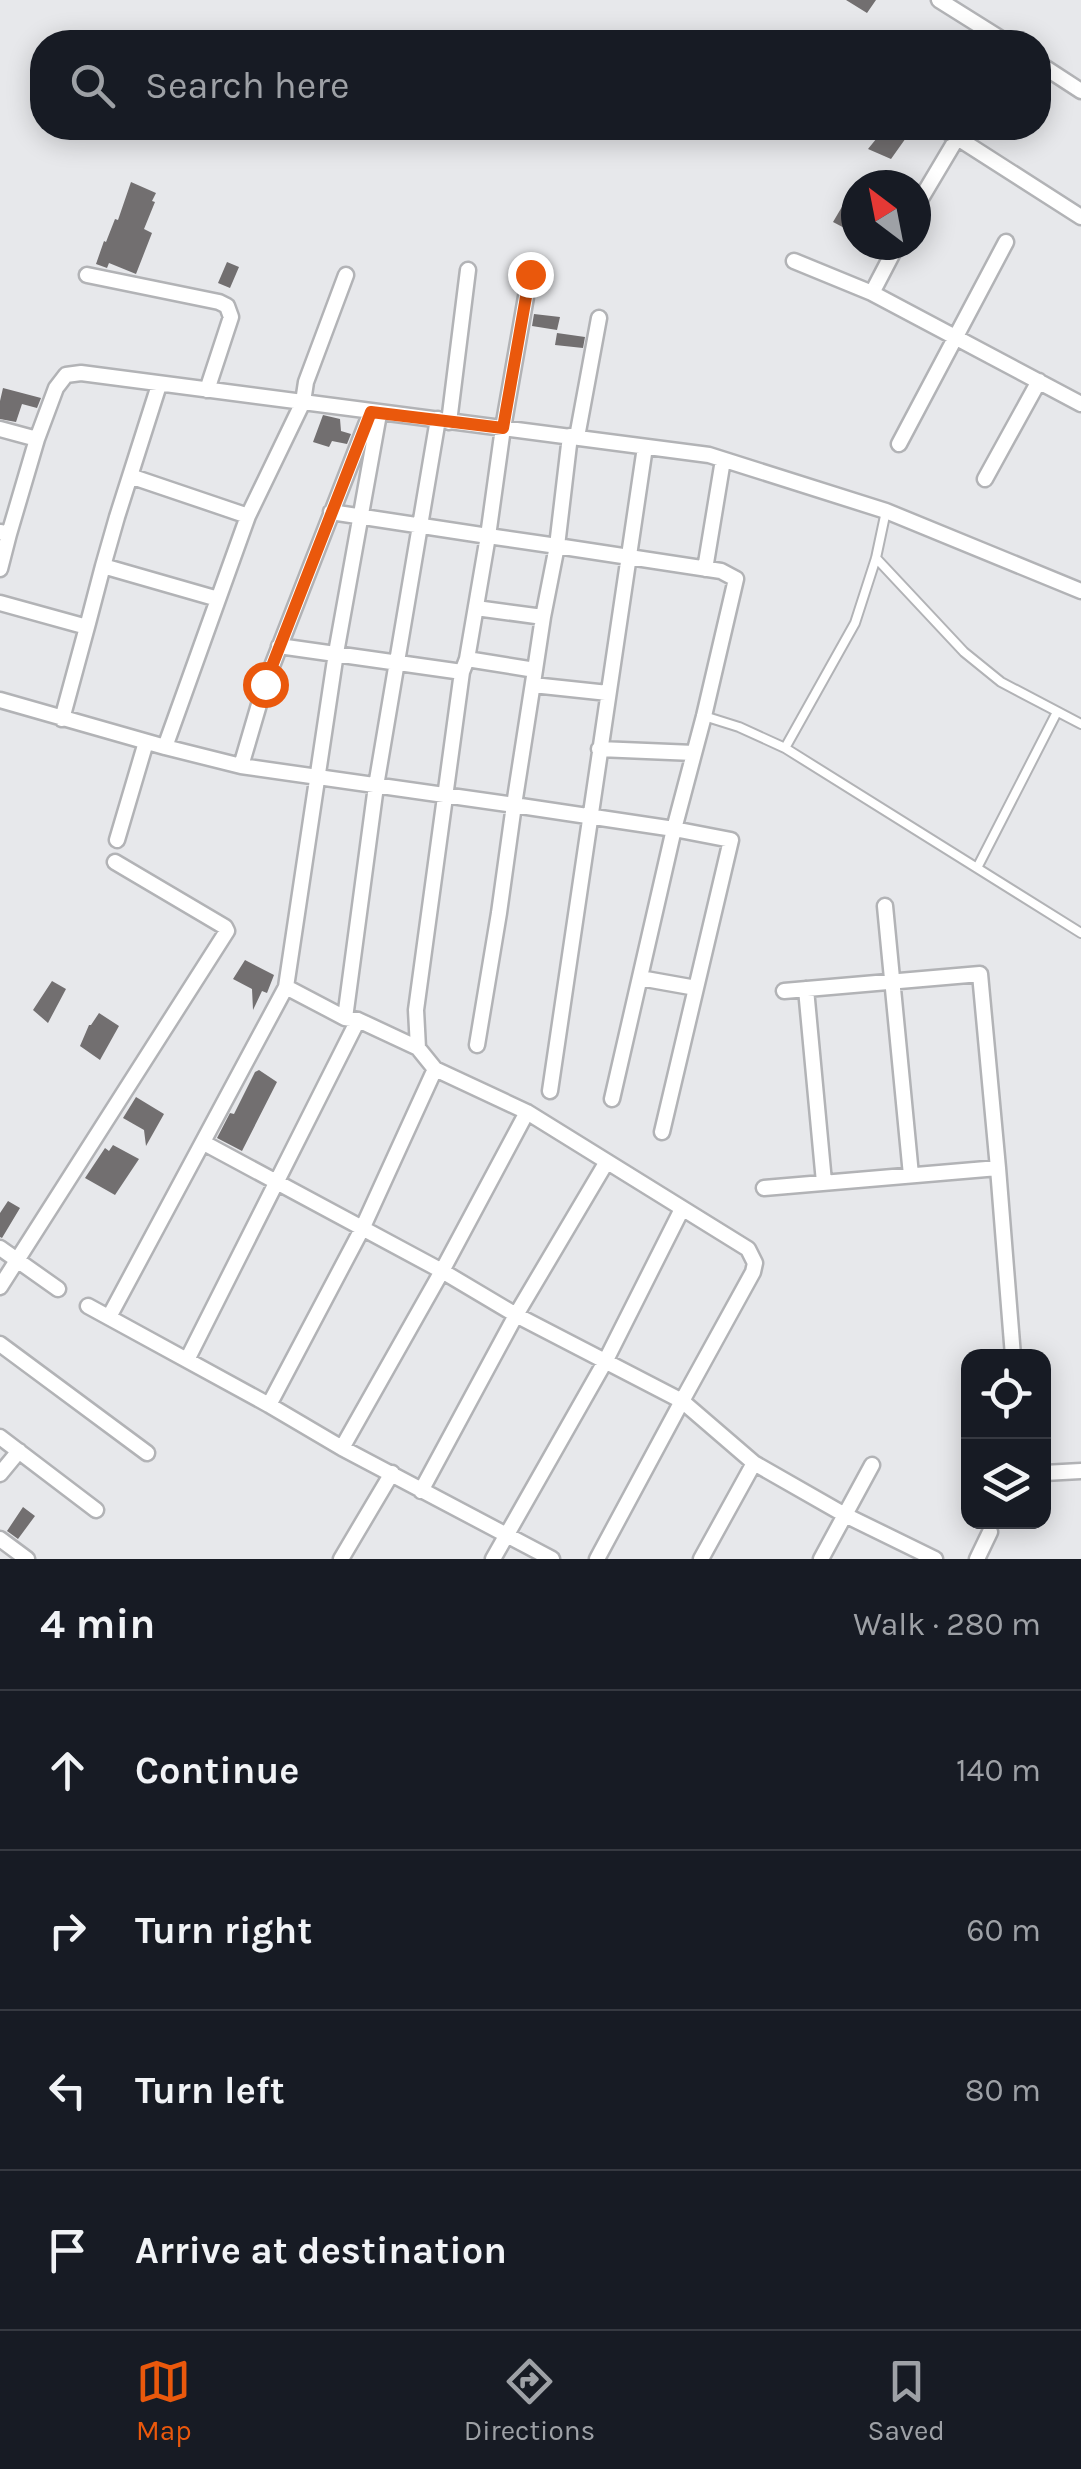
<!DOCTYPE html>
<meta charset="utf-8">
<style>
:root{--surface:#171b24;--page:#20242c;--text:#f1f3f6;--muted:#9ea1a6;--line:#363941;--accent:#ea580c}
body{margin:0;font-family:Karla,sans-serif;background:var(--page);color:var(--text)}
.controls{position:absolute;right:30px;bottom:30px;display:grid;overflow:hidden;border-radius:20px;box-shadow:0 5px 25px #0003}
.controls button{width:90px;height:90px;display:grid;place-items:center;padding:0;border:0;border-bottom:2px solid var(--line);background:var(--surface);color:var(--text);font:50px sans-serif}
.compass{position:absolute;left:841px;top:170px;width:90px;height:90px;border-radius:50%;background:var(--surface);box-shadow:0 5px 25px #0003;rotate:328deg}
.stop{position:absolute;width:30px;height:30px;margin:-22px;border:8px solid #ea580c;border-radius:50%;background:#fff}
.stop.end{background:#ea580c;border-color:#fff;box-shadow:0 2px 10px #0008}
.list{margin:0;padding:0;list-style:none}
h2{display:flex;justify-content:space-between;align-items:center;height:130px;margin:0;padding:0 40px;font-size:42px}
h2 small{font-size:32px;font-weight:400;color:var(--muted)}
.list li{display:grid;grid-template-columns:65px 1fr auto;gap:30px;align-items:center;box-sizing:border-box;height:160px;padding:0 40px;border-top:2px solid var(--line)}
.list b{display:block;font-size:38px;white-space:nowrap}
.list em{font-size:32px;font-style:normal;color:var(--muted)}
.icon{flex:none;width:55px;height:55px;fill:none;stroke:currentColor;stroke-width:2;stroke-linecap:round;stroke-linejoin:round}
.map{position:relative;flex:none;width:1081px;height:1559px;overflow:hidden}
.search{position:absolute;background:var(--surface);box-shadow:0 5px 25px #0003;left:30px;right:30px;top:30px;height:110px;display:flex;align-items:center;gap:25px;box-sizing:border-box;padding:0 35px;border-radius:40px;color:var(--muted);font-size:38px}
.sheet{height:770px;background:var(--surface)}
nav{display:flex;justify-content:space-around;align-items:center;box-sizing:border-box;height:140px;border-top:2px solid var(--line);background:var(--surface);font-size:28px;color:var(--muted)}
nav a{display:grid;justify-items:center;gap:5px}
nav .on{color:var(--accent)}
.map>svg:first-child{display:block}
.building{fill:#726f70}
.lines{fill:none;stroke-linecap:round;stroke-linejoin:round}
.lane-casing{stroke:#b2b3b6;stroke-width:12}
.street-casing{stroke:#b2b3b6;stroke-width:19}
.lane{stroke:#fff;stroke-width:8}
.street{stroke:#fff;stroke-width:14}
.route{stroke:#ea580c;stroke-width:12}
</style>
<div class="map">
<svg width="1081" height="1559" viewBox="0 0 1081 1559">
<rect width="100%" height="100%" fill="#e7e8eb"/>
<path class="building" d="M 846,0 L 876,0 L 867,13 Z
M 885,128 L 913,128 L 891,159 L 868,149 Z
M 131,182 L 156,193 L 152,201 L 155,202 L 144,229 L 152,233 L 136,274 L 109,263 L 107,268 L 96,264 L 104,241 L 106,242 L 115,219 L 118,220 Z
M 856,183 L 856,234 L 833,222 Z
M 227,262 L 239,267 L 230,288 L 218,283 Z
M 534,314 L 560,317 L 557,330 L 532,326 Z
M 557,333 L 585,337 L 583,348 L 555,345 Z
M 3,388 L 41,398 L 37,408 L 22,404 L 16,422 L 0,419 L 0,401 Z
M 323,415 L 340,419 L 341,431 L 351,434 L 347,444 L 332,441 L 329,447 L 313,442 Z
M 245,960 L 274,975 L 267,993 L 262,991 L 253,1010 L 252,989 L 233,979 Z
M 52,981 L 66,989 L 48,1023 L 33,1010 Z
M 99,1013 L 119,1026 L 100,1060 L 80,1046 L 89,1025 L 91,1025 Z
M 259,1070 L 277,1082 L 242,1151 L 217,1138 L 230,1113 L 234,1114 L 255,1072 Z
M 136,1097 L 164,1114 L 146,1146 L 144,1130 L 123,1118 Z
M 113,1145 L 139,1159 L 115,1195 L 85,1178 L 105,1148 L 109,1151 Z
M 8,1201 L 20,1208 L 2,1238 L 0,1237 L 0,1213 Z
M 23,1507 L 35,1516 L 18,1539 L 7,1531 Z"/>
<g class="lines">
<g class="lane-casing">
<path id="lane" d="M 876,558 L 964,652 L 1001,682 L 1081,724
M 704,716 L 739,727 L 785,748 L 1081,933
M 785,748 L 855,623 L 876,558 L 886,511
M 977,868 L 1057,712"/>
</g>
<g class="street-casing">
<path id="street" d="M 939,0 L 1006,42
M 1038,63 L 1081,91
M 942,128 L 1081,217
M 916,207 L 963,128
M 897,245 L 872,293 L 1081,404
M 794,261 L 872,293
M 530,274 L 503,428 L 488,536 L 557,546 L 570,436
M 87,275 L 219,302 L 227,306 L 231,317 L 207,390
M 159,385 L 117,517 L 103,566 L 218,599
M 449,422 L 468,270
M 0,429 L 37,439 L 9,534
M 577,437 L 599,318
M 37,439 L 56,388 L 66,375 L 81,373 L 709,455 L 886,511 L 1081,591
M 899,444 L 1006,242
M 130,476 L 248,516
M 985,479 L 1039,381
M 0,569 L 9,534 L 1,532
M 705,569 L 723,460
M 0,603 L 87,627 L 62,719
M 476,608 L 543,617 L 557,546 L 721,571 L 736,579 L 704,716 L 674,829 L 514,805 L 499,913 L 477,1045
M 87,627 L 103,566
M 279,646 L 462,672 L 467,659 L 488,536 L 331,512
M 467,659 L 535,670 L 543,617
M 533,685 L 608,693
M 0,700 L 165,747 L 248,516 L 303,402 L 306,382 L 346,275
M 165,747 L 241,766 L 265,684 L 371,412
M 599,749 L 694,753
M 241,766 L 514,805 L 535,670
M 117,840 L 146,742
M 885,906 L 911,1175
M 640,978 L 696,988
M 286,987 L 345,1018 L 358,1020 L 418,1048 L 435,1069 L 527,1112 L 748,1249 L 755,1263 L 753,1272 L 682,1401 L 754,1463 L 845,1515 L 935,1559
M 806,989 L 824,1182
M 784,991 L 980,974 L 998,1168 L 1013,1356
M 345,1018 L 376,786 L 438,419
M 418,1048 L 416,1010 L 462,672
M 550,1091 L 645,447
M 612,1099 L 674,829 L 731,840 L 662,1132
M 204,1143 L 442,1271 L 516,1315 L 682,1401 L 597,1559
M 764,1188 L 998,1168
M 0,1248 L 58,1289
M 0,1287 L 227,931 L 225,927 L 115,862
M 88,1306 L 269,1405 L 342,1448 L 552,1559
M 109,1317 L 286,987 L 336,653 L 379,414
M 0,1344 L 147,1453
M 187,1360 L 358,1020
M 269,1405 L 362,1229 L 435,1069
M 0,1437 L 96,1510
M 342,1448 L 442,1271 L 527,1112
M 1044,1473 L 1081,1471
M 0,1474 L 19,1451
M 421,1491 L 516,1315 L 606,1163
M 0,1539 L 27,1559
M 341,1559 L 392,1473
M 493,1559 L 606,1360 L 682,1209
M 701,1559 L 754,1463
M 821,1559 L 872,1465
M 977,1559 L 990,1532"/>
</g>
<use href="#lane" class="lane"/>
<use href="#street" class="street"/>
</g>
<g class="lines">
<path class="route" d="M 265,684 L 371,412 L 503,428 L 530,274"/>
</g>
</svg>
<div class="controls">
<button><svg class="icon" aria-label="locate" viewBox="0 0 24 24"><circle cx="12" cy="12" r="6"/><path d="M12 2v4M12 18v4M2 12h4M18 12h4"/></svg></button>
<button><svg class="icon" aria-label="layers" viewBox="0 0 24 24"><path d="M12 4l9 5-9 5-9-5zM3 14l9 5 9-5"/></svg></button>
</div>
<svg class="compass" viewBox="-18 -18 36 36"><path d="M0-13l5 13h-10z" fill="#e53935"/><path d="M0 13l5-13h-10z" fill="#9ea1a6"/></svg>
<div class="stop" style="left:265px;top:684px"></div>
<div class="stop end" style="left:530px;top:274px"></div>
<div class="search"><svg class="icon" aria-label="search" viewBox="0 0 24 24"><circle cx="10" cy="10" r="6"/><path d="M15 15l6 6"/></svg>Search here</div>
</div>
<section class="sheet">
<h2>4 min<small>Walk · 280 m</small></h2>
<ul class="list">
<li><svg class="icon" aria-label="ahead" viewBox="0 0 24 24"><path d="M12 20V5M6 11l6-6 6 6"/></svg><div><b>Continue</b></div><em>140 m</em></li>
<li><svg class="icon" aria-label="right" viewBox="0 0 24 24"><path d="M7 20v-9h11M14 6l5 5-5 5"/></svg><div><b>Turn right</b></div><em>60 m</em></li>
<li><svg class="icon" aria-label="left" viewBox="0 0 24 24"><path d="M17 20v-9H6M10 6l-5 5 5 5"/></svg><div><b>Turn left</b></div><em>80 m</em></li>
<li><svg class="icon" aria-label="arrive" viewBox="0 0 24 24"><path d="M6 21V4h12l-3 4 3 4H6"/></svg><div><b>Arrive at destination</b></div></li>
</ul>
</section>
<nav>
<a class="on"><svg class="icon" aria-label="map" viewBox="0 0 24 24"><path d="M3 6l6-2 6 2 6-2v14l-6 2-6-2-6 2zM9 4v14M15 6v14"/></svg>Map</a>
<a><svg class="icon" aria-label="directions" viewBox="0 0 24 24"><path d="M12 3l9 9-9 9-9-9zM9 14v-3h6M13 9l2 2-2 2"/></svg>Directions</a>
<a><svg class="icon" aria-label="saved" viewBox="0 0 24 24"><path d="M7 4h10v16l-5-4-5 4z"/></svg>Saved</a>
</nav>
